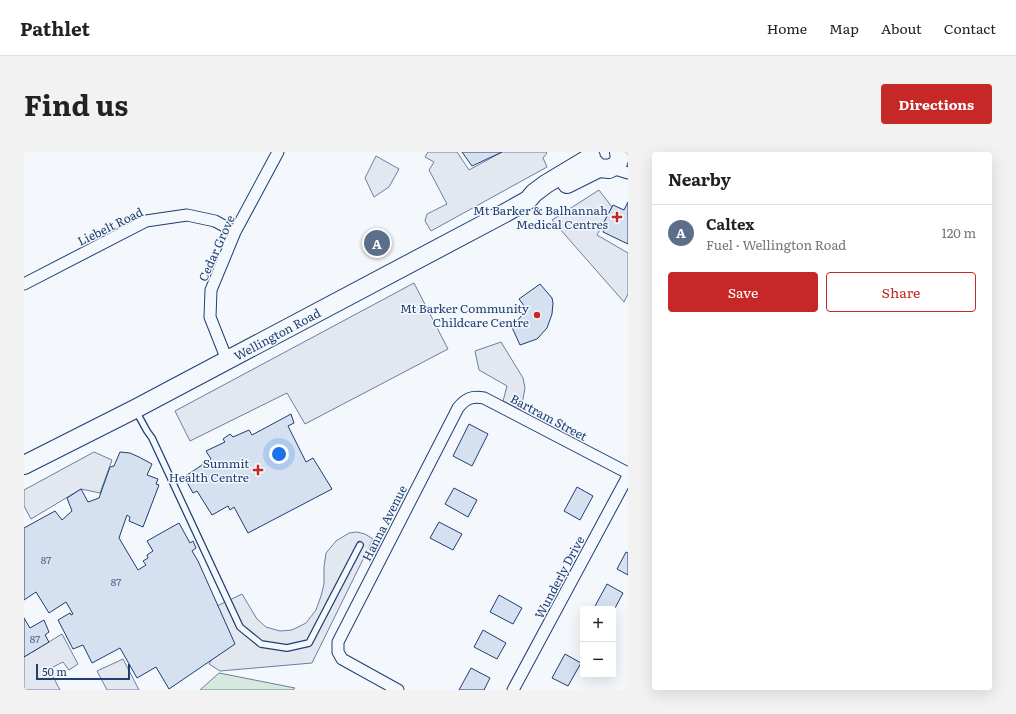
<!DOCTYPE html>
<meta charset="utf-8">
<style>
:root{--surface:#fff;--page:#f2f2f2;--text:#222;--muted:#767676;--line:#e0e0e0;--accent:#c62828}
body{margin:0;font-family:Literata,serif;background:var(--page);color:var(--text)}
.controls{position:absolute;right:12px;bottom:12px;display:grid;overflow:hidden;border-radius:4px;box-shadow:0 4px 16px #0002}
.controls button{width:36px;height:36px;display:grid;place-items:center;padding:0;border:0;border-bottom:1px solid var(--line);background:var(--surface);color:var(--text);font:20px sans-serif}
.scale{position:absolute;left:12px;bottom:10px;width:94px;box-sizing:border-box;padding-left:4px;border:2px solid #1d3f73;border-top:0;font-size:11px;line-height:14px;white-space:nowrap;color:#1d3f73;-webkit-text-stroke:3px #f4f7fb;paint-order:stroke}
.you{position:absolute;left:255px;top:302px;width:14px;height:14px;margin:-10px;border:3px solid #fff;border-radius:50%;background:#1a73e8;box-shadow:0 0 0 6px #1a73e833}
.badge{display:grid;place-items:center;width:26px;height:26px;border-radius:50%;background:var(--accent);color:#fff;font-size:13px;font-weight:700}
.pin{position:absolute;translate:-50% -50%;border:2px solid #fff;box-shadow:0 1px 4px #0006}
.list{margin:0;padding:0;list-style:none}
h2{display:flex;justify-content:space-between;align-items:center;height:52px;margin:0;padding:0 16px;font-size:17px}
h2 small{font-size:13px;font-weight:400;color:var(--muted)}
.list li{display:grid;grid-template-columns:26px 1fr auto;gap:12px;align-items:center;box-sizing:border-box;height:56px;padding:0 16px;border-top:1px solid var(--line)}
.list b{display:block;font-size:15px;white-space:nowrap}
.list p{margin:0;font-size:13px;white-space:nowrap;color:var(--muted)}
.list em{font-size:13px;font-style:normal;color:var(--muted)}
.actions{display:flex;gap:8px;padding:12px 16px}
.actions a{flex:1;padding:9px 0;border:1px solid var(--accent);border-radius:4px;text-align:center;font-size:14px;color:var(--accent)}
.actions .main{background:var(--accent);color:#fff}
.map{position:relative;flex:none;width:604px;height:538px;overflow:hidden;border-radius:4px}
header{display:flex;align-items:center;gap:24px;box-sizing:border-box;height:56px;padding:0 20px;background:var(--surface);border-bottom:1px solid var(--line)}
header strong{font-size:19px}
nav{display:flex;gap:22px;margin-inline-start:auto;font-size:14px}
.intro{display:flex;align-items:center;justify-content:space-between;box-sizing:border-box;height:96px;padding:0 24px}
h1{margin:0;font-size:28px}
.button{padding:10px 18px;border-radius:4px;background:var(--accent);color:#fff;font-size:14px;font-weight:700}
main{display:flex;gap:24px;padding:0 24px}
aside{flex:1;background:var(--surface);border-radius:4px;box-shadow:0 4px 16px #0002}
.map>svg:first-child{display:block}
.green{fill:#d7e8df;stroke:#687fa3}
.parking{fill:#e3e8f0;stroke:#687fa3}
.building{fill:#d5e0f0;stroke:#1d3f73}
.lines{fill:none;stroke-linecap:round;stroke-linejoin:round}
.lane-casing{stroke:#1d3f73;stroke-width:8}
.street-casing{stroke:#1d3f73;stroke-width:13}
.primary-casing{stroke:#1d3f73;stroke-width:20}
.lane{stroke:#f4f7fb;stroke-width:5.5}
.street{stroke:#f4f7fb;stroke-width:11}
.primary{stroke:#f4f7fb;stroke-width:18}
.poi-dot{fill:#c62828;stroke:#f4f7fb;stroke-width:1.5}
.labels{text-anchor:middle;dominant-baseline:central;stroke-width:3;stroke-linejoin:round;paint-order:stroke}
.number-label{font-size:10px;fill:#4b6792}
.poi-label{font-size:12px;fill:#1d3f73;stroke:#f4f7fb;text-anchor:end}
.street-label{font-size:12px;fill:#1d3f73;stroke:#f4f7fb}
</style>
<header>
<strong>Pathlet</strong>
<nav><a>Home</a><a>Map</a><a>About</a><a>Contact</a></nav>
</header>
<div class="intro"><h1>Find us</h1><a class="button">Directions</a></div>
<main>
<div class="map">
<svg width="604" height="538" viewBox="0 0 604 538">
<rect width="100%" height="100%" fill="#f4f7fb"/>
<path class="green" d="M 195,521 L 271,536 L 269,538 L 176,538 Z"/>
<path class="parking" d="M 404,0 L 433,0 L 445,18 L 478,0 L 522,0 L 523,1 L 519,6 L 523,15 L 407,79 L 401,69 L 403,62 L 423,52 L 405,18 L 410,10 L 401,5 Z
M 352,4 L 375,17 L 365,35 L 350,45 L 341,26 Z
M 575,38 L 588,55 L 573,83 L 604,101 L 604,142 L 600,150 L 528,68 Z
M 390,131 L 424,197 L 281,272 L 263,241 L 166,289 L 151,259 Z
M 477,190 L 499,226 L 501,236 L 497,258 L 479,249 L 483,234 L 455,218 L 451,199 Z
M 70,300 L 88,308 L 76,341 L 57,337 L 7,367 L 0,354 L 0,338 Z
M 333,380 L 341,382 L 349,387 L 288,511 L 196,519 L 185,512 L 193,497 L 191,455 L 218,442 L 233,467 L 242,475 L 256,479 L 268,478 L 282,471 L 292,458 L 297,444 L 300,432 L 300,415 L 302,401 L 312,389 L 325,381 Z
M 38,482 L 54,512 L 45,518 L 39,510 L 25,517 L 36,538 L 0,538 L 0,505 Z
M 99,507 L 115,538 L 83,538 L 73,519 Z"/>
<path class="building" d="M 438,0 L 478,0 L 448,14 Z
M 604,50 L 604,92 L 579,80 L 582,74 L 579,72 L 589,53 L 600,58 Z
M 516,132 L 528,146 L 529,151 L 528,162 L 523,176 L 513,187 L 496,193 L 486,171 L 494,168 L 501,159 L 501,155 L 495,147 Z
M 267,262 L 270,271 L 264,274 L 282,310 L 289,306 L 308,337 L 224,381 L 210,355 L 206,358 L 204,354 L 188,363 L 173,339 L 169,341 L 160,325 L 187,307 L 182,299 L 201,290 L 199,287 L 206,282 L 209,285 L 225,278 L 228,283 Z
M 445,272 L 464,282 L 448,314 L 429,304 Z
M 96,300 L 106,301 L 115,305 L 128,312 L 123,323 L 134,327 L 132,332 L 135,333 L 119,375 L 105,369 L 106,365 L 103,363 L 95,386 L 114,418 L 122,413 L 119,409 L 124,406 L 123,403 L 129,399 L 123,389 L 155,371 L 166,391 L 169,389 L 172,396 L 168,399 L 174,409 L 211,492 L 145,537 L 132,515 L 113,526 L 96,496 L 68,511 L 59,493 L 49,497 L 34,468 L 46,461 L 47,463 L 49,462 L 42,450 L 25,461 L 12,440 L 0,448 L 0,376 L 31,359 L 38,368 L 48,359 L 43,346 L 57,337 L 64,350 L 75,346 L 86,315 L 90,314 Z
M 553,335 L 569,344 L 556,368 L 540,359 Z
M 430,336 L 453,348 L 444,365 L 421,352 Z
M 415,370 L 438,382 L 429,398 L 406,386 Z
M 602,400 L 604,401 L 604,423 L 593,417 Z
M 583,432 L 599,441 L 589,460 L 589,457 L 572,457 L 570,456 Z
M 475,443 L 498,456 L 489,472 L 466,460 Z
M 0,466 L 6,476 L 20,468 L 25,480 L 21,483 L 25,490 L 0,505 Z
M 459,478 L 482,491 L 473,507 L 450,495 Z
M 541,502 L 557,511 L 544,534 L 528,526 Z
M 447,516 L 466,526 L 460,538 L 435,538 Z"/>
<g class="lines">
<g class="lane-casing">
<path id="lane" d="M 112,259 L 123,279 L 128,286 L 216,475 L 237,492 L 263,496 L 285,491 L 336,393"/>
</g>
<g class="street-casing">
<path id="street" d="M 588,16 L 604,21
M 0,132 L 122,69 L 163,63 L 191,69 L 211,80
M 203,208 L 186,165 L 187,138 L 211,80 L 254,0
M 374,538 L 318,507 L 314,500 L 314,490 L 434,256 C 442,246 448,244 460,246 L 604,321
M 489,538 L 604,324"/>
</g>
<g class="primary-casing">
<path id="primary" d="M 568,9 L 575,16 L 585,17 C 593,14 597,9 595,0
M 543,32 L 575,16
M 0,313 L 111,257 L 481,61 L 504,48 L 510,41 L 522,32 L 567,5"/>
</g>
<use href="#lane" class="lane"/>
<use href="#street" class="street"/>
<use href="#primary" class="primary"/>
</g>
<g class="poi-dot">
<path d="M591 59h4v4h4v4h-4v4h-4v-4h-4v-4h4z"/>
<circle cx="513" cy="163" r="4"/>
<path d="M232 312h4v4h4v4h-4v4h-4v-4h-4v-4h4z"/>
</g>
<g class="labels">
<g class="number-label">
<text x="22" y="407">87</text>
<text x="92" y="429">87</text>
<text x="11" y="486">87</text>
</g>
<g class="poi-label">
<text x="584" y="58">Mt Barker &amp; Balhannah<tspan x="584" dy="14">Medical Centres</tspan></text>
<text x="505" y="156">Mt Barker Community<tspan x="505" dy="14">Childcare Centre</tspan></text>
<text x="225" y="311">Summit<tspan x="225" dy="14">Health Centre</tspan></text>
</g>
<g class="street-label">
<text transform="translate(86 74) rotate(-26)">Liebelt Road</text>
<text transform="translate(192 96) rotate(-66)">Cedar Grove</text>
<text transform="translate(253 182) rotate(-28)">Wellington Road</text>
<text transform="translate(525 265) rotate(28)">Bartram Street</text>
<text transform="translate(360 371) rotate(-63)">Hanna Avenue</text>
<text transform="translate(535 425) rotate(-62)">Wunderly Drive</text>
</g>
</g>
</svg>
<div class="controls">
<button>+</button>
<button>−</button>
</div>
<div class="scale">50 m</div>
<div class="you"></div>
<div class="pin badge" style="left:353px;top:91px;background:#5c6f8a">A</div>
</div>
<aside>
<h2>Nearby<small></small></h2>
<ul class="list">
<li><span class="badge" style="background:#5c6f8a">A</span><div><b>Caltex</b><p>Fuel · Wellington Road</p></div><em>120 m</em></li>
</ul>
<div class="actions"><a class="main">Save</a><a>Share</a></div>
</aside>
</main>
